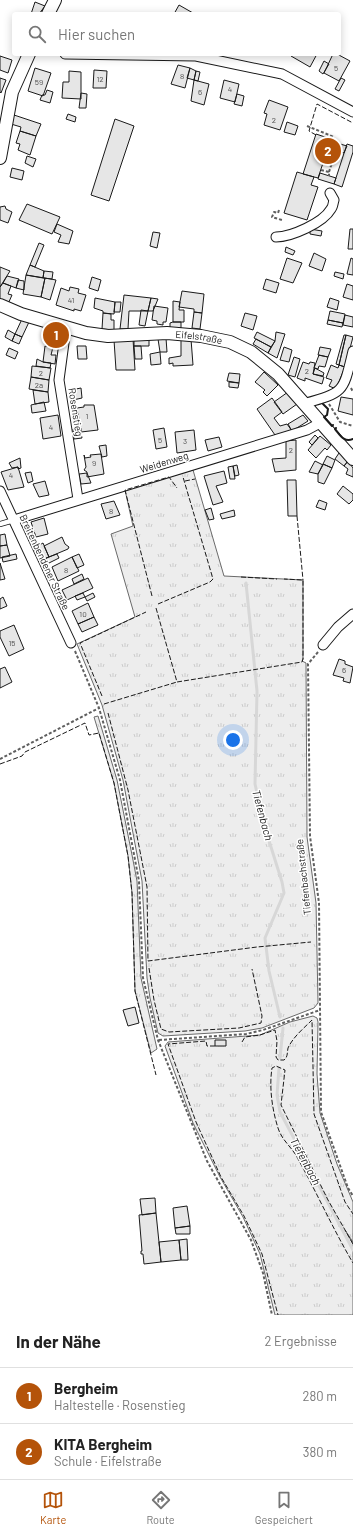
<!DOCTYPE html>
<html lang="de">
<meta charset="utf-8">
<style>
:root{--surface:#fff;--page:#f6f6f6;--text:#222;--muted:#767676;--line:#e0e0e0;--accent:#b45309}
body{margin:0;font-family:Barlow,sans-serif;background:var(--page);color:var(--text)}
.you{position:absolute;left:233px;top:740px;width:14px;height:14px;margin:-10px;border:3px solid #fff;border-radius:50%;background:#1a73e8;box-shadow:0 0 0 6px #1a73e833}
.badge{display:grid;place-items:center;width:26px;height:26px;border-radius:50%;background:var(--accent);color:#fff;font-size:13px;font-weight:700}
.pin{position:absolute;translate:-50% -50%;border:2px solid #fff;box-shadow:0 1px 4px #0006}
.list{margin:0;padding:0;list-style:none}
h2{display:flex;justify-content:space-between;align-items:center;height:52px;margin:0;padding:0 16px;font-size:17px}
h2 small{font-size:13px;font-weight:400;color:var(--muted)}
.list li{display:grid;grid-template-columns:26px 1fr auto;gap:12px;align-items:center;box-sizing:border-box;height:56px;padding:0 16px;border-top:1px solid var(--line)}
.list b{display:block;font-size:15px;white-space:nowrap}
.list p{margin:0;font-size:13px;white-space:nowrap;color:var(--muted)}
.list em{font-size:13px;font-style:normal;color:var(--muted)}
.icon{flex:none;width:22px;height:22px;fill:none;stroke:currentColor;stroke-width:2;stroke-linecap:round;stroke-linejoin:round}
.map{position:relative;flex:none;width:353px;height:1315px;overflow:hidden}
.search{position:absolute;background:var(--surface);box-shadow:0 2px 10px #0003;left:12px;right:12px;top:12px;height:44px;display:flex;align-items:center;gap:10px;box-sizing:border-box;padding:0 14px;border-radius:4px;color:var(--muted);font-size:15px}
.sheet{height:164px;background:var(--surface)}
nav{display:flex;justify-content:space-around;align-items:center;box-sizing:border-box;height:56px;border-top:1px solid var(--line);background:var(--surface);font-size:11px;color:var(--muted)}
nav a{display:grid;justify-items:center;gap:2px}
nav .on{color:var(--accent)}
.map>svg:first-child{display:block}
.grass{fill:url(#grass-tufts);stroke:#6a6a6a}
.lines{fill:none;stroke-linecap:round;stroke-linejoin:round}
.stream{stroke:#d7d7d7;stroke-width:3}
.building{fill:#e6e6e6;stroke:#1a1a1a}
.service-casing{stroke:#1a1a1a;stroke-width:6}
.minor-casing{stroke:#1a1a1a;stroke-width:11}
.tertiary-casing{stroke:#1a1a1a;stroke-width:14}
.path{stroke:#5f5f5f;stroke-width:2;stroke-dasharray:3 2;stroke-linecap:butt}
.service{stroke:#fff;stroke-width:4.5}
.minor{stroke:#fff;stroke-width:9}
.tertiary{stroke:#fff;stroke-width:12}
.fence{stroke:#1a1a1a;stroke-width:1;stroke-dasharray:5 2;stroke-linecap:butt}
.wall{stroke:#1a1a1a;stroke-width:2}
.labels{text-anchor:middle;dominant-baseline:central;stroke-width:3;stroke-linejoin:round;paint-order:stroke}
.number-label{font-size:8px;fill:#4d4d4d}
.street-label{font-size:10px;fill:#1a1a1a;stroke:#fff}
.water-label{font-size:11px;font-style:italic;fill:#1a1a1a;stroke:#fff}
</style>
<div class="map">
<svg width="353" height="1315" viewBox="0 0 353 1315">
<defs>
<pattern id="grass-tufts" width="24" height="20" patternUnits="userSpaceOnUse"><rect width="24" height="20" fill="#ededed"/><path d="M3 7l-1-3M5 7V3M7 7l1-3M15 17l-1-3M17 17v-4M19 17l1-3" fill="none" stroke="#cbcbcb"/></pattern>
</defs>
<rect width="100%" height="100%" fill="#fff"/>
<path class="grass" d="M 193,470 L 224,576 L 303,580 L 303,659 L 302,661 L 306,663 L 307,837 L 316,903 L 318,1003 L 314,1008 L 262,1028 L 245,1031 L 163,1036 L 158,1033 L 150,998 L 147,978 L 142,881 L 123,780 L 102,705 L 77,644 L 135,617 L 111,534 L 133,526 L 125,490 Z
M 98,716 L 117,780 L 132,855 L 137,881 L 141,978 L 157,1049 L 151,1053 L 135,991 L 132,893 L 128,856 L 114,783 L 94,717 Z
M 313,1016 L 317,1018 L 318,1022 L 317,1074 L 320,1113 L 337,1164 L 353,1202 L 353,1242 L 345,1230 L 353,1244 L 353,1315 L 275,1315 L 260,1254 L 243,1217 L 220,1177 L 193,1123 L 165,1046 L 168,1042 L 260,1035 L 290,1022 Z"/>
<g class="lines">
<path class="stream" d="M 246,583 L 257,691 L 255,784 L 265,828 L 282,882 L 284,893 L 265,938 L 269,971 L 280,1017
M 280,1058 L 283,1028
M 279,1068 L 277,1095 L 280,1112 L 353,1250"/>
</g>
<path class="building" d="M 35,2 L 45,6 L 39,14 L 31,14 Z
M 179,5 L 193,13 L 193,14 L 174,14 Z
M 292,54 L 317,54 L 310,67 L 291,56 Z
M 333,54 L 337,54 L 350,61 L 339,81 L 324,73 Z
M 0,56 L 12,60 L 8,73 L 0,70 Z
M 324,61 L 329,64 L 323,74 L 319,71 Z
M 178,65 L 190,68 L 185,88 L 171,84 Z
M 35,68 L 51,73 L 43,96 L 28,91 Z
M 190,68 L 196,71 L 194,80 L 187,78 Z
M 94,70 L 107,71 L 106,88 L 93,88 Z
M 69,71 L 81,72 L 81,99 L 62,98 L 63,82 L 69,82 Z
M 196,71 L 200,72 L 198,81 L 194,80 Z
M 0,78 L 6,80 L 1,93 L 0,92 Z
M 341,78 L 345,80 L 339,91 L 335,89 Z
M 194,80 L 209,84 L 204,105 L 191,101 Z
M 224,80 L 239,84 L 235,102 L 220,98 Z
M 47,90 L 53,92 L 50,103 L 40,100 L 42,95 L 45,95 Z
M 81,93 L 87,94 L 86,108 L 79,108 Z
M 237,94 L 244,96 L 242,106 L 234,104 Z
M 269,100 L 288,107 L 280,130 L 264,125 L 267,114 L 264,113 Z
M 68,114 L 76,117 L 75,122 L 66,119 Z
M 14,115 L 41,124 L 36,136 L 20,131 L 21,127 L 11,124 Z
M 115,119 L 134,126 L 109,201 L 91,195 Z
M 287,122 L 298,126 L 295,135 L 284,132 Z
M 20,131 L 36,136 L 30,155 L 18,150 L 20,144 L 16,143 Z
M 316,134 L 331,139 L 318,178 L 303,174 Z
M 330,141 L 347,146 L 344,153 L 328,148 Z
M 347,144 L 353,146 L 353,152 L 342,187 L 334,184 Z
M 27,156 L 36,159 L 33,167 L 25,163 Z
M 12,168 L 24,171 L 22,180 L 10,177 Z
M 297,172 L 314,177 L 311,185 L 318,187 L 307,220 L 284,213 Z
M 320,173 L 336,178 L 334,184 L 318,179 Z
M 27,204 L 60,217 L 52,234 L 19,220 Z
M 5,206 L 6,209 L 12,212 L 8,223 L 0,220 L 0,207 Z
M 57,224 L 73,231 L 69,244 L 58,242 L 61,235 L 54,232 Z
M 310,229 L 322,231 L 321,236 L 310,234 Z
M 350,229 L 353,229 L 353,249 L 348,249 Z
M 153,232 L 160,233 L 157,248 L 150,246 Z
M 39,243 L 44,245 L 35,267 L 30,265 Z
M 286,247 L 295,251 L 293,255 L 285,252 Z
M 314,253 L 326,259 L 322,271 L 309,266 Z
M 287,258 L 302,263 L 293,283 L 280,279 Z
M 351,258 L 353,259 L 353,275 L 347,274 Z
M 30,265 L 44,271 L 43,278 L 26,275 Z
M 0,267 L 10,271 L 0,287 Z
M 44,271 L 53,272 L 52,279 L 43,278 Z
M 335,272 L 344,274 L 343,279 L 334,276 Z
M 26,275 L 45,278 L 41,297 L 23,294 Z
M 7,276 L 19,279 L 16,288 L 3,283 Z
M 92,277 L 101,280 L 98,291 L 89,288 Z
M 45,278 L 56,280 L 50,300 L 41,297 Z
M 266,279 L 279,283 L 276,293 L 263,289 Z
M 18,280 L 24,281 L 24,290 L 16,288 Z
M 3,283 L 11,286 L 8,294 L 12,295 L 8,304 L 0,300 L 0,287 Z
M 347,284 L 353,286 L 353,300 L 343,297 Z
M 70,287 L 79,289 L 78,293 L 86,295 L 81,311 L 74,309 L 74,311 L 56,305 L 61,288 L 69,291 Z
M 182,291 L 204,294 L 202,313 L 194,312 L 194,309 L 179,307 Z
M 124,295 L 151,298 L 148,311 L 129,311 L 128,329 L 120,329 Z
M 95,298 L 115,302 L 114,314 L 103,313 L 103,311 L 94,308 Z
M 151,298 L 158,299 L 153,311 L 148,311 Z
M 330,298 L 339,301 L 337,310 L 327,307 Z
M 173,301 L 180,302 L 179,310 L 184,310 L 184,322 L 173,322 Z
M 115,302 L 121,302 L 120,312 L 114,312 Z
M 154,306 L 168,308 L 166,322 L 163,322 L 163,325 L 157,324 L 157,321 L 152,320 Z
M 141,310 L 148,311 L 145,326 L 139,325 Z
M 330,311 L 345,314 L 343,323 L 328,320 Z
M 194,312 L 202,313 L 200,329 L 192,328 Z
M 103,313 L 111,314 L 111,320 L 114,320 L 114,330 L 102,329 Z
M 245,313 L 257,316 L 253,330 L 241,326 Z
M 345,315 L 353,317 L 353,327 L 343,325 Z
M 22,319 L 29,322 L 22,337 L 15,334 Z
M 328,320 L 343,323 L 342,327 L 327,324 Z
M 173,322 L 181,322 L 181,328 L 170,328 L 170,323 Z
M 8,330 L 15,334 L 12,341 L 5,337 Z
M 257,332 L 275,341 L 271,347 L 254,338 Z
M 276,332 L 285,334 L 277,358 L 268,353 L 275,341 Z
M 15,334 L 22,337 L 19,344 L 12,341 Z
M 344,335 L 346,335 L 339,365 L 336,364 Z
M 346,335 L 353,337 L 345,367 L 339,365 Z
M 134,338 L 149,338 L 149,346 L 134,346 Z
M 166,338 L 167,352 L 160,352 L 158,339 Z
M 133,339 L 135,370 L 116,370 L 114,340 Z
M 181,339 L 191,339 L 193,365 L 173,366 L 173,363 L 169,364 L 169,358 L 181,356 Z
M 256,339 L 271,347 L 268,353 L 253,344 Z
M 45,346 L 53,347 L 51,355 L 56,355 L 55,364 L 43,362 Z
M 77,346 L 86,346 L 87,359 L 78,359 Z
M 134,346 L 141,346 L 142,359 L 135,359 Z
M 284,347 L 292,350 L 289,362 L 280,360 Z
M 320,347 L 331,349 L 328,357 L 318,355 Z
M 9,348 L 18,352 L 15,359 L 6,355 Z
M 160,352 L 161,364 L 151,365 L 150,354 Z
M 319,355 L 328,357 L 325,367 L 319,366 L 318,369 L 314,368 Z
M 294,357 L 300,359 L 295,377 L 288,375 Z
M 37,359 L 43,362 L 51,363 L 50,368 L 36,366 Z
M 303,362 L 309,364 L 310,362 L 315,363 L 313,374 L 324,377 L 322,384 L 305,378 L 305,381 L 297,378 Z
M 331,365 L 338,368 L 339,365 L 345,367 L 336,389 L 329,386 L 332,380 L 326,378 Z
M 32,366 L 51,368 L 49,380 L 31,377 Z
M 315,368 L 324,373 L 323,376 L 313,374 Z
M 264,372 L 278,385 L 267,396 L 263,392 L 265,390 L 255,382 Z
M 229,373 L 240,374 L 239,383 L 227,381 Z
M 31,377 L 49,380 L 48,392 L 29,389 Z
M 229,382 L 239,383 L 238,388 L 229,387 Z
M 81,388 L 82,398 L 73,400 L 71,390 Z
M 33,390 L 48,392 L 49,402 L 35,404 Z
M 288,392 L 297,404 L 283,414 L 274,402 Z
M 341,397 L 353,399 L 353,415 L 338,411 Z
M 272,398 L 282,412 L 274,418 L 280,426 L 287,424 L 292,431 L 275,435 L 257,409 Z
M 44,402 L 46,411 L 32,413 L 31,405 Z
M 84,405 L 94,405 L 98,430 L 81,432 L 81,428 L 78,426 L 80,423 L 77,408 L 84,407 Z
M 58,415 L 61,436 L 43,439 L 40,418 Z
M 303,415 L 308,421 L 292,431 L 288,424 Z
M 80,428 L 82,438 L 74,439 L 73,429 Z
M 164,428 L 167,447 L 156,449 L 153,430 Z
M 194,430 L 196,450 L 177,453 L 175,432 Z
M 315,435 L 318,438 L 312,445 L 309,442 Z
M 320,436 L 331,445 L 327,450 L 325,448 L 316,458 L 308,450 Z
M 219,437 L 222,447 L 208,451 L 205,440 Z
M 296,440 L 296,470 L 275,472 L 272,459 L 286,458 L 286,441 Z
M 106,445 L 107,456 L 102,457 L 99,446 Z
M 339,453 L 348,461 L 344,466 L 335,459 Z
M 101,454 L 104,474 L 87,477 L 87,472 L 84,470 L 86,467 L 84,455 L 85,458 L 91,457 L 90,455 Z
M 327,456 L 335,460 L 332,468 L 323,464 Z
M 20,458 L 21,468 L 18,469 L 18,467 L 12,468 L 9,463 Z
M 315,461 L 323,465 L 318,474 L 309,472 Z
M 348,461 L 353,468 L 353,477 L 346,474 L 348,469 L 344,466 Z
M 323,464 L 332,468 L 324,484 L 318,482 L 318,474 Z
M 237,465 L 239,475 L 235,476 L 233,466 Z
M 233,466 L 235,479 L 230,479 L 228,467 Z
M 18,467 L 24,487 L 8,490 L 1,472 Z
M 224,471 L 227,483 L 216,486 L 223,502 L 213,505 L 204,476 Z
M 31,472 L 33,481 L 28,483 L 25,473 Z
M 87,473 L 91,483 L 81,484 L 79,474 Z
M 287,480 L 296,480 L 297,516 L 288,516 Z
M 45,481 L 49,495 L 39,497 L 33,484 Z
M 343,486 L 353,494 L 353,500 L 349,504 L 337,494 Z
M 319,500 L 327,503 L 325,510 L 316,507 Z
M 114,501 L 120,515 L 106,519 L 101,504 Z
M 211,508 L 214,519 L 209,520 L 205,510 Z
M 234,510 L 235,516 L 222,519 L 220,514 Z
M 44,518 L 48,534 L 36,537 L 31,522 Z
M 5,534 L 7,545 L 0,546 L 0,535 Z
M 62,537 L 65,544 L 69,547 L 68,549 L 49,557 L 44,546 Z
M 43,543 L 49,557 L 40,561 L 34,548 Z
M 7,545 L 10,556 L 0,558 L 0,546 Z
M 16,554 L 17,559 L 3,562 L 2,557 Z
M 57,554 L 59,558 L 49,563 L 46,558 Z
M 79,554 L 84,565 L 77,568 L 72,557 Z
M 72,557 L 79,571 L 58,581 L 52,567 Z
M 0,563 L 5,579 L 0,580 Z
M 82,574 L 84,579 L 74,584 L 72,579 Z
M 88,578 L 93,588 L 67,600 L 62,590 Z
M 83,593 L 85,597 L 77,600 L 75,596 Z
M 93,593 L 95,597 L 87,601 L 85,597 Z
M 3,597 L 7,606 L 0,609 L 0,599 Z
M 88,603 L 94,617 L 78,624 L 72,611 Z
M 94,617 L 98,625 L 82,632 L 78,624 Z
M 14,625 L 24,649 L 9,656 L 0,637 L 0,631 Z
M 339,659 L 345,661 L 345,664 L 353,667 L 350,683 L 343,681 L 344,678 L 333,675 Z
M 5,667 L 12,682 L 0,688 L 0,669 Z
M 135,1007 L 139,1023 L 128,1026 L 123,1010 Z
M 215,1040 L 226,1040 L 226,1046 L 215,1046 Z
M 155,1198 L 156,1213 L 142,1215 L 140,1199 Z
M 187,1206 L 190,1226 L 175,1228 L 173,1208 Z
M 156,1213 L 161,1262 L 144,1264 L 143,1254 L 141,1254 L 141,1251 L 142,1251 L 139,1215 Z
M 190,1226 L 190,1234 L 176,1234 L 175,1228 Z
M 187,1239 L 188,1260 L 181,1260 L 179,1240 Z
M 179,1240 L 181,1260 L 161,1262 L 159,1242 Z"/>
<g class="lines">
<g class="service-casing">
<path id="service" d="M 0,524 L 14,520"/>
</g>
<g class="minor-casing">
<path id="minor" d="M 65,54 L 196,56 L 282,74 L 353,112
M 276,237 C 291,237 323,223 331,209 C 333,207 333,203 334,200 L 330,193
M 66,328 L 59,380 L 78,499
M 303,404 C 345,392 343,393 353,351
M 0,491 L 71,643
M 14,520 L 307,430 L 320,423
M 323,645 L 338,627 L 353,614"/>
</g>
<g class="tertiary-casing">
<g id="tertiary">
<path d="M 48,14 L 55,0"/>
<path d="M 0,158 L 12,92 L 29,54"/>
<path id="s1" d="M 0,305 L 21,314 L 86,333 L 108,336 L 167,333 L 201,336 L 230,342 L 251,352 L 278,374 L 353,459"/>
</g>
</g>
<path class="path" d="M 307,126 L 334,137 L 333,141
M 321,170 L 329,172 L 329,176
M 329,172 L 336,150
M 279,210 L 278,213 L 274,212 L 272,217 L 282,220
M 351,388 L 353,392
M 329,404 L 340,422 L 353,426
M 75,651 L 99,708 L 120,780 L 139,881 L 143,978 L 158,1040 L 207,1161 L 251,1240 L 263,1273 L 272,1315
M 318,652 L 308,664 L 310,836 L 319,903 L 321,1112 L 348,1188 L 353,1196
M 0,759 L 99,708
M 159,1040 L 246,1034 L 263,1030 L 320,1010"/>
<use href="#service" class="service"/>
<use href="#minor" class="minor"/>
<use href="#tertiary" class="tertiary"/>
<path class="fence" d="M 316,135 L 309,131 L 317,104 L 353,123
M 185,481 L 195,479
M 297,516 L 303,580
M 241,577 L 277,579
M 152,596 L 125,490 L 169,477 L 177,488
M 158,604 L 210,582 L 213,579 L 183,477
M 156,608 L 177,682 L 302,662 L 303,659 L 303,580 L 284,579
M 102,696 L 80,643 L 146,612
M 104,704 L 177,682
M 108,713 L 128,790 L 147,887 L 148,961 L 257,947 L 311,942
M 0,764 L 22,756 L 25,752 L 85,723 L 89,735 L 99,733 L 114,783 L 128,856 L 132,893 L 135,991 L 156,1075
M 149,968 L 154,1000 L 161,1029 L 169,1032 L 239,1028 L 261,1023 L 262,1016 L 252,969
M 242,1042 L 245,1037 L 260,1035 L 275,1030 L 277,1041 L 276,1057 L 278,1060 L 284,1060 C 288,1057 287,1053 288,1048 C 293,1037 304,1028 312,1020 L 314,1114 L 345,1202 L 353,1214
M 215,1046 L 207,1046 L 206,1041 L 168,1044 L 196,1122 L 221,1177 L 244,1216 L 262,1254 L 278,1315
M 353,1244 L 328,1200 L 281,1105 L 285,1070 L 276,1066 L 272,1068 C 269,1087 272,1109 278,1128 C 282,1141 293,1148 298,1159 C 317,1193 333,1229 353,1263"/>
<path class="wall" d="M 323,404 L 328,409 L 327,415 L 324,417 L 332,426 L 333,425
M 336,428 L 335,429 C 340,435 344,443 353,439"/>
</g>
<g class="labels">
<g class="number-label">
<text x="336" y="68">5</text>
<text x="182" y="76">8</text>
<text x="100" y="79">12</text>
<text x="39" y="82">59</text>
<text x="230" y="89">4</text>
<text x="200" y="92">6</text>
<text x="274" y="120">2</text>
<text x="71" y="300">41</text>
<text x="307" y="371">2</text>
<text x="41" y="373">2</text>
<text x="39" y="385">2a</text>
<text x="87" y="416">1</text>
<text x="51" y="427">4</text>
<text x="160" y="440">5</text>
<text x="185" y="441">3</text>
<text x="291" y="450">2</text>
<text x="94" y="463">9</text>
<text x="11" y="475">4</text>
<text x="111" y="511">8</text>
<text x="66" y="570">8</text>
<text x="83" y="614">10</text>
<text x="12" y="643">15</text>
<text x="344" y="670">6</text>
</g>
<g class="street-label">
<text stroke="none"><textPath href="#s1" startOffset="204">Eifelstraße</textPath></text>
<text transform="translate(76 412) rotate(81)">Rosenstieg</text>
<text transform="translate(164 462) rotate(-17)">Weidenweg</text>
<text transform="translate(45 562) rotate(65)">Breitenbendener Straße</text>
<text transform="translate(303 877) rotate(-96)">Tiefenbachstraße</text>
</g>
<g class="water-label">
<text transform="translate(263 815) rotate(75)">Tiefenbach</text>
<text transform="translate(306 1161) rotate(62)">Tiefenbach</text>
</g>
</g>
</svg>
<div class="you"></div>
<div class="pin badge" style="left:56px;top:335px">1</div>
<div class="pin badge" style="left:328px;top:151px">2</div>
<div class="search"><svg class="icon" aria-label="search" viewBox="0 0 24 24"><circle cx="10" cy="10" r="6"/><path d="M15 15l6 6"/></svg>Hier suchen</div>
</div>
<section class="sheet">
<h2>In der Nähe<small>2 Ergebnisse</small></h2>
<ul class="list">
<li><span class="badge">1</span><div><b>Bergheim</b><p>Haltestelle · Rosenstieg</p></div><em>280 m</em></li>
<li><span class="badge">2</span><div><b>KITA Bergheim</b><p>Schule · Eifelstraße</p></div><em>380 m</em></li>
</ul>
</section>
<nav>
<a class="on"><svg class="icon" aria-label="map" viewBox="0 0 24 24"><path d="M3 6l6-2 6 2 6-2v14l-6 2-6-2-6 2zM9 4v14M15 6v14"/></svg>Karte</a>
<a><svg class="icon" aria-label="directions" viewBox="0 0 24 24"><path d="M12 3l9 9-9 9-9-9zM9 14v-3h6M13 9l2 2-2 2"/></svg>Route</a>
<a><svg class="icon" aria-label="saved" viewBox="0 0 24 24"><path d="M7 4h10v16l-5-4-5 4z"/></svg>Gespeichert</a>
</nav>
